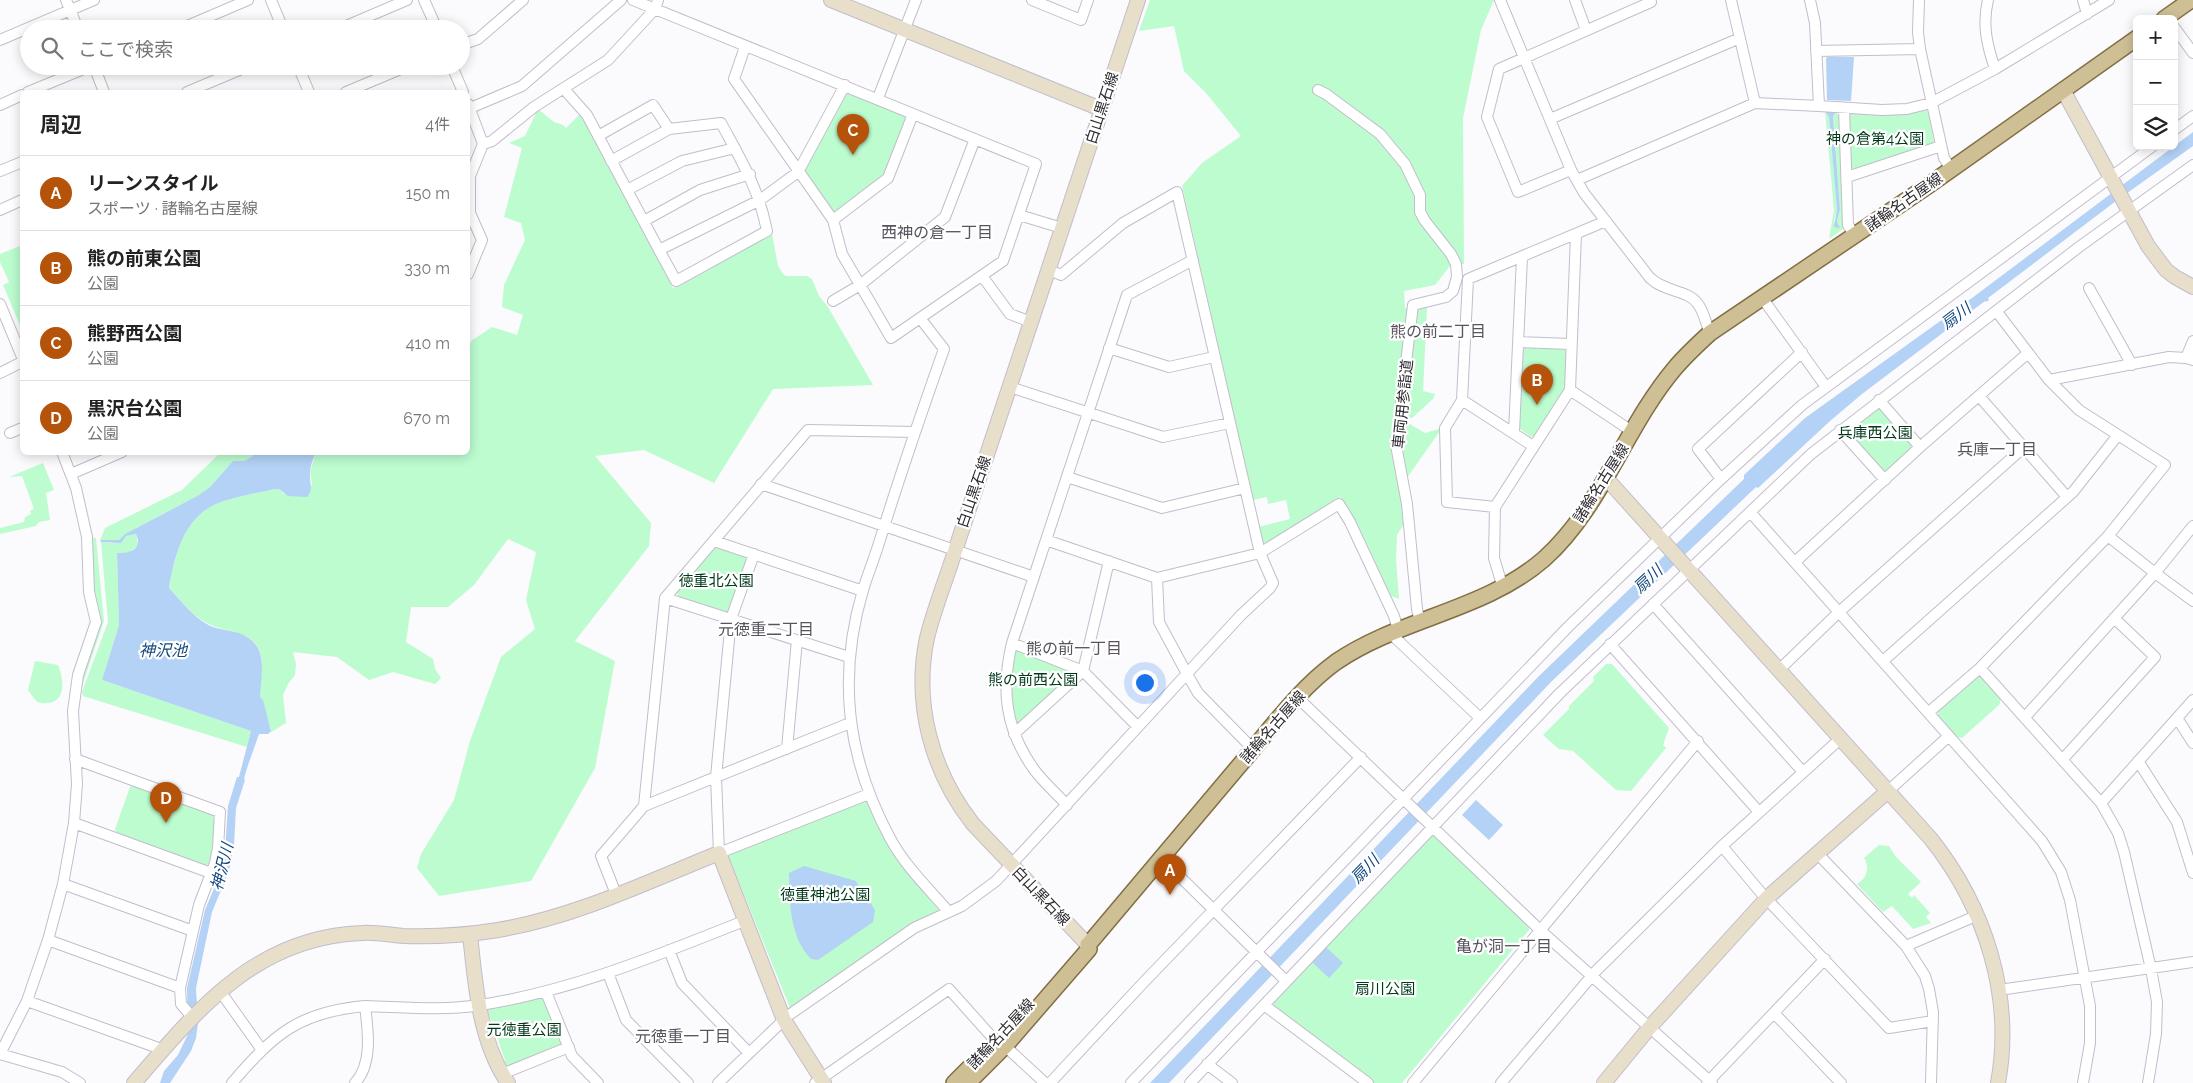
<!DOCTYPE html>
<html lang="ja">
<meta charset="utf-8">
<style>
:root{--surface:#fff;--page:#f2f2f2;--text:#222;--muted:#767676;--line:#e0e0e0;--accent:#b45309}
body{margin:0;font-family:Raleway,"Noto Sans JP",sans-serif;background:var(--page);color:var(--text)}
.controls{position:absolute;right:15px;top:15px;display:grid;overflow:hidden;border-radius:8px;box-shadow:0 2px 12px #0003}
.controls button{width:45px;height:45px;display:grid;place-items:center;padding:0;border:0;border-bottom:1px solid var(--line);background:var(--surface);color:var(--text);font:25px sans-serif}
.you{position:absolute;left:1144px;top:682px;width:18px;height:18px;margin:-12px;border:4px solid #fff;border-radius:50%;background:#1a73e8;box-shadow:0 0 0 8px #1a73e833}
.badge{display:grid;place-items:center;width:32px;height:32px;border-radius:50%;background:var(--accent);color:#fff;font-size:16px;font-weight:700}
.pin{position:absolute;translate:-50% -41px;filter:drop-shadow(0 1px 2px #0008)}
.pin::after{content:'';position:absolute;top:26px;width:18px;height:15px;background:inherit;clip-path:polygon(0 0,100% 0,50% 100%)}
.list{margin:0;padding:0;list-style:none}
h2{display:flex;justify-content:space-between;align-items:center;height:65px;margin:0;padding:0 20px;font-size:21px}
h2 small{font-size:16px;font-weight:400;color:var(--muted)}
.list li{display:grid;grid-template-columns:32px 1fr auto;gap:15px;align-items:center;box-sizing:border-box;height:75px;padding:0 20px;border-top:1px solid var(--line)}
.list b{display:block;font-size:19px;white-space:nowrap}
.list p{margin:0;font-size:16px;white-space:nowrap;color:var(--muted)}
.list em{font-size:16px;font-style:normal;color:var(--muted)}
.icon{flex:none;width:28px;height:28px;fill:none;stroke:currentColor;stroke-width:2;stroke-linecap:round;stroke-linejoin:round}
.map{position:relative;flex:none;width:2193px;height:1083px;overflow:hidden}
.search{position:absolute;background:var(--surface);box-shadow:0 2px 12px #0003;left:20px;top:20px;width:450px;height:55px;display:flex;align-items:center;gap:12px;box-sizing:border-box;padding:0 18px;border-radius:28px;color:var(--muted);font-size:19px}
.panel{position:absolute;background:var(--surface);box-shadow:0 2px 12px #0003;left:20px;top:90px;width:450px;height:365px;border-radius:8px}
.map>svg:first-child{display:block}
.green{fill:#bcfccf}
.water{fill:#b3d2f5}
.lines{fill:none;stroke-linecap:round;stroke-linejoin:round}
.street-casing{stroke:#c2bdcb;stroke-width:12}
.secondary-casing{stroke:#c2bdcb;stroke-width:16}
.primary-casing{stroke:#826f44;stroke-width:18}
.street{stroke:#fff;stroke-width:10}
.secondary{stroke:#e7dfca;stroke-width:14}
.primary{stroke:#cfbf95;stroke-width:15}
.labels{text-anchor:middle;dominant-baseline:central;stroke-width:4.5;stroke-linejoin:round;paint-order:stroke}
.street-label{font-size:15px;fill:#2d2a30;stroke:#fff}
.park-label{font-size:15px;fill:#00391a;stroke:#fff}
.neighbourhood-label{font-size:16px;fill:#58535f;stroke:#fff}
.water-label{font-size:16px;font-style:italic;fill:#14497e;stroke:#fff}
</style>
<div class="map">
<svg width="2193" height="1083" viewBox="0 0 2193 1083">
<rect width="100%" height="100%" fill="#fbfafd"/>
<path class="green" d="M 1150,0 L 1494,0 L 1481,30 L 1463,118 L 1464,264 L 1450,266 L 1435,285 L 1404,291 L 1405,308 L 1427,307 L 1423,391 L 1435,394 L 1433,399 L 1412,418 L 1403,419 L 1403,424 L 1410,424 L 1425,433 L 1442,428 L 1402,485 L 1404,524 L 1397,535 L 1396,559 L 1399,599 L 1391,596 L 1360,529 L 1340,497 L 1268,544 L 1262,542 L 1258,527 L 1290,519 L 1286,500 L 1268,504 L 1267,497 L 1253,500 L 1182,186 L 1202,163 L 1241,136 L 1206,93 L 1184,71 L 1174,26 L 1139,31 Z
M 853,91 L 905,114 L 907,118 L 886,173 L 836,211 L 831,211 L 805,174 L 805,170 L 847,93 Z
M 538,109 L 554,122 L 563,125 L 566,128 L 580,114 L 584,118 L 673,288 L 772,234 L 778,266 L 783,274 L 786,276 L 807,276 L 812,279 L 819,296 L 828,307 L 873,385 L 773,389 L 714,483 L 644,450 L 595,456 L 651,523 L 649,546 L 575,641 L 615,661 L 595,768 L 531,881 L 439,896 L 417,868 L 421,854 L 454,800 L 470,741 L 501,657 L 535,629 L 526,600 L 536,552 L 508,539 L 474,585 L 448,607 L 411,607 L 406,642 L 433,659 L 435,669 L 441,678 L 435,684 L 393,672 L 369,680 L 337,657 L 293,652 L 296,664 L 295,675 L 288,684 L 283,695 L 286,723 L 268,734 L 271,731 C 269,719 263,709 260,698 C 257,683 266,668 260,652 C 252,629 223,633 205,622 C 191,614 180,600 169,588 C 174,558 183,521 212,506 C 227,498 258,493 275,489 L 279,489 L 284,494 L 312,485 L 310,471 L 316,453 L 468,452 L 468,355 L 471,341 L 492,327 L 517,335 L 523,315 L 502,307 L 504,285 L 525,240 L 521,223 L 504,217 L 522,148 L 509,143 L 525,136 Z
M 1924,110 L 1928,112 L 1934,141 L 1932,145 L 1857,171 L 1851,167 L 1849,116 L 1853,113 Z
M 1825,111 L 1829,117 L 1837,209 L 1834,221 L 1840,226 L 1837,221 L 1840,208 L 1833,117 L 1835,112 L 1839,116 L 1843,229 L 1829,239 L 1834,210 Z
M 22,245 L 22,330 L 3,285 L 9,282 L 0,262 L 0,254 Z
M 1525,345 L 1566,350 L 1565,389 L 1535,436 L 1531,437 L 1519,428 L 1522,348 Z
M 1880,408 L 1911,443 L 1911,449 L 1887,471 L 1883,470 L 1849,433 L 1849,428 L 1874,409 Z
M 220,453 L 251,453 L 253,456 L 244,461 L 233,461 L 210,487 L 199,495 L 136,528 L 136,530 L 125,534 L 119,540 L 100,540 L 105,528 L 182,490 Z
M 43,463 L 54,490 L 46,493 L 50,520 L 39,522 L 36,526 L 0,534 L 0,528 L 24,522 L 25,517 L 31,514 L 30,511 L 34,509 L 22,476 L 9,477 Z
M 136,534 L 138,544 C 132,553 127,553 117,554 L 119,625 L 102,680 L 251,731 L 247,747 L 83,696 L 82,692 L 108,622 L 101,542 C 110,543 120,545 126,536 Z
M 90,538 L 96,538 L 104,621 L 81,689 L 81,678 L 99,627 L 92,591 Z
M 718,547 L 748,557 L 728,613 L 678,596 L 676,590 L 713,548 Z
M 1018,648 L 1072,670 L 1072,675 L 1021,724 L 1014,722 L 1009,689 L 1014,650 Z
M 35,661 L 58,665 C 66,684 65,709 37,702 L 28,690 Z
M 1606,664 L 1612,664 L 1669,728 L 1663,745 L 1666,748 L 1631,791 L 1616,790 L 1573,751 L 1559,749 L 1543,735 L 1569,709 L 1569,706 L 1594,681 L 1593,677 Z
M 1978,675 L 1981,676 L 2000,698 L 2000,704 L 1962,738 L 1956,737 L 1937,716 L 1938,710 Z
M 134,785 L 213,814 L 216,817 L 210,863 L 205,866 L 117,834 L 115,829 L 130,787 Z
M 864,800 L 869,802 L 903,865 L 938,906 L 939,913 L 790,1008 L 729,857 L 731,852 Z
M 1429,836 L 1436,836 L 1529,924 L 1529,930 L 1402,1083 L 1374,1083 L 1274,1008 L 1272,1003 Z
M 1879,845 L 1889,846 L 1896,857 L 1921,882 L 1908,894 L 1912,898 L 1914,895 L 1930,913 L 1926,917 L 1931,923 L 1913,929 L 1892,906 L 1883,912 L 1857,884 C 1867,878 1870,868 1864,858 Z
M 542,998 L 562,1042 L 560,1047 L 507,1066 L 488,1011 L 489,1008 Z"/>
<path class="water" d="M 1827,57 L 1854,57 L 1851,101 L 1827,100 L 1826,59 Z
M 1825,111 L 1835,112 L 1833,117 L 1840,209 L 1837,221 L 1840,228 L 1834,227 L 1837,209 L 1829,117 Z
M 2193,132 L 2193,146 L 2116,201 L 1988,298 L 1989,300 L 1986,302 L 1985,301 L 1862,394 L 1830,421 L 1758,488 L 1756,487 L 1552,681 L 1169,1083 L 1150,1083 L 1538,677 L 1744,479 L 1744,475 L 1805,418 L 1964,304 Z
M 261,452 L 316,453 C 313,459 310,466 310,473 C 309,483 314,489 307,497 L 288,496 L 279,489 L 275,489 C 258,493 227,498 212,506 C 183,521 174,558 169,588 C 182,602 197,622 216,628 C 224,630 232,631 239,633 C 270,645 261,671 260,697 L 263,700 L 271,731 L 268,734 L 259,734 C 254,749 248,763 244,779 L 245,780 L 236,808 L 234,845 L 229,871 L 212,912 L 196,988 L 198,1023 L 196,1038 L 191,1051 L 170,1083 L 160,1083 L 164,1071 L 178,1055 L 188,1034 L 187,988 L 205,910 L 218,879 L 225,850 L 228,806 L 237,777 L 239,777 L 251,731 L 102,680 L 119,625 L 117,553 C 127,553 138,552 138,540 L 136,534 L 126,536 L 121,543 L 101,542 L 100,540 L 119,540 L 125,534 L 199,495 L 210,487 L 233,461 L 244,461 L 253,456 L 251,453 L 256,455 Z
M 1476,800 L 1503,825 L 1489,840 L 1462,815 Z
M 804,866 L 856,881 L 875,910 L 873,922 L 818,960 L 811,959 C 789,936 790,903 789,873 Z
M 1325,946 L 1343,963 L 1329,978 L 1311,961 Z"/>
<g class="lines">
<g class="street-casing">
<path id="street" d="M 66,0 L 78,29
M 271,0 L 283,29
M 424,0 L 437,29
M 633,0 L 1036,164 L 1003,261 L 891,338 L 842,254 L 833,220 L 734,79 L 745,47
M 1032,0 L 1081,20 L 1088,0
M 1500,0 L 1571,170 L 1584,193 L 1650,278 C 1666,293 1687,289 1698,304 C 1704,312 1706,324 1710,333
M 1575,0 L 1586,30
M 1919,0 L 1918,32 L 1920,49 L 1944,158 L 1951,169
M 1988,0 C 1982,25 1987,45 1995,69
M 2083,0 L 2087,14
M 2174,27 L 2193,53
M 180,29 L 248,0
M 339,29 L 407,0
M 0,40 L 94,0
M 461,45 L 478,39 L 523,0
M 1816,51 L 1920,49
M 94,66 L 104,92
M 298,66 L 309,92
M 452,66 L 463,92
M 564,89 L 587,115 L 659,250 L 760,200 L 798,172 L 845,85
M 1318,90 L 1326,94 L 1380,134 L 1405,164 L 1420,195 L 1420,212 L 1425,221 L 1451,254 L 1456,264 L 1457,277 L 1453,291 L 1446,297 L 1413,305 L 1397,436 L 1396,445 L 1407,504 L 1417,609 L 1420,622
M 28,92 L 91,66
M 187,92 L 249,66
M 346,92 L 408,66
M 878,98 L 916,0
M 1755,103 L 1819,106 L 1815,23 L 1810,0
M 0,105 L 22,95
M 1819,106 L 1882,110 L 1907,109 L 1931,103 L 1995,69 L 2109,0
M 1844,108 L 1848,225 L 1855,236
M 468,109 L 522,86 L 621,0
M 1550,119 L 1740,38
M 2174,130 L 2193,116
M 598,136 L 653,105 L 669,129
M 483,144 L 492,141 L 534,107 L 608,60 L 655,9 L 658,0
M 611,161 L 669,129 L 721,123 C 741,160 759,189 767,231 L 676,281 L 659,250
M 1571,170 L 1518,192 L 1487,117 L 1499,69 L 1651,2 L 1650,0
M 0,171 L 22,162
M 1847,177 L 1941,146
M 1577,180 L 1755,103 L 1731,0
M 627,190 L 682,161 L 735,148
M 0,210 L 22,200
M 1019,215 L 1062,228
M 833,220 L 888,178 L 913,114
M 644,221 L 700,190 L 750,174
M 468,274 L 482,240 L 470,213 L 470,176 L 483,144 L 468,104
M 982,276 L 1010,314 L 1031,322
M 2089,288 L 2132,365
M 1763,299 L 1826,387
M 833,301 L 860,285 L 945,217 L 975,139
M 0,304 L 22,357
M 920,318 L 944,349 C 921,414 899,478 879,543 C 874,559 868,574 863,590 C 837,678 847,758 890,838 C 905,866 928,888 949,912
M 2193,341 L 2186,358 L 2193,360
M 1519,342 L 1571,344
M 1109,348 L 1169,367 L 1214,357
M 0,373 L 22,362
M 2049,380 L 2169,357 L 2186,358
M 1010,387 L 1163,437 L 1230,423
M 1570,390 L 1633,432
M 1979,396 L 2067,497
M 1462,400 L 1533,446
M 1879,400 L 1920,447
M 1840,430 L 1885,480
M 1514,432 L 1522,257
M 10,433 L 22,428
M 71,474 L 122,452
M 1067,477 L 1162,508 L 1245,488
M 1721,479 L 1698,449 L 1802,352
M 761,484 L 1034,577
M 1495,507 L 1447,502 L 1445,428 L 1462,400 L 1468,279 L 1606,221
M 1751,513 L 2042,841 L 2061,872 L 2070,900 L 2090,1006 L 2090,1043 L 2083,1083
M 2193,526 L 2155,573 L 2193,601
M 1046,540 L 1157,578 L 1260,553 L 1339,504 L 1350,522 L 1394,616 L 1398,630
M 714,541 L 863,591
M 754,554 L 731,619 L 716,777 L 719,853 L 869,794
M 1109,561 L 1083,671 L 1138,727
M 1795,562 L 1920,447 L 2028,353
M 1157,578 L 1159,622 L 1187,674 L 1198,693 L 1253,749
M 1503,588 L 1494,558 L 1495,507 L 1570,390 L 1576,234
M 665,598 L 849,657
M 1653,604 L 1803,772
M 1390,633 L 1479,717
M 1012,643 L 1083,671 L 1014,734
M 1610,644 L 1759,812
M 1883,661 L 2073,492 L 2118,435
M 1980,668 L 2101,803 L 2118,833 L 2124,852 L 2151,969 L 2157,1002 L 2156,1034 L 2148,1083
M 1779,670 L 1839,612 L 2023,448
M 1298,698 L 1540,930 L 1712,1083
M 1929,712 L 1980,668 L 2108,536 L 2165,465 L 2079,410 L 2049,380 L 1997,312
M 2025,717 L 2155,573 L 2108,536
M 2177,718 L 2193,743
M 787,749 L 797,640
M 75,759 L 220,812 L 218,848 L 215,863 L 199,905 L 180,988 L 181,1004 L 193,1018
M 2063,759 L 2155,657 L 2114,618
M 2138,761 L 2177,822 L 2193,873
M 1888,791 L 1949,736
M 2101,803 L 2193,700
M 1067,805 C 1056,793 1042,781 1033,768 C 1005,728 1001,689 1012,643 L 1127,295 L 1193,260
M 644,806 L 665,598 L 808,430 L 915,432
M 74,823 L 211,873
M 1722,846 L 1762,894 L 1889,1028 L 1933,1021
M 1818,854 L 1906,946 L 1925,976 L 1929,989 L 1933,1012 L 1931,1083
M 1161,858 L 1286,981
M 63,884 L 193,931
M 616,894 L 601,856 L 644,806 L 850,723
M 48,940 L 180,988
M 1906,946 L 1978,915
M 669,950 L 682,983 L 749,1053
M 608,973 L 626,1020 L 688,1083
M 1999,990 L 2193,962
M 220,991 L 262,1050
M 546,992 L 572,1056 L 598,1083
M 27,1001 L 164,1050
M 1264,1005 L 1368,1083
M 1774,1013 L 1841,1083
M 1005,1046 L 1045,1083
M 0,1054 L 27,1001 L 48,940 L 63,884 L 74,823 L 77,784 L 73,711 L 78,675 L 96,622 L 89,592 L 87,537 L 76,488 L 62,452
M 0,1054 L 62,1072 L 80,1083
M 1207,1064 L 1232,1083
M 502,1074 L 569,1047
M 232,1083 C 274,1034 299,1012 365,1006
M 355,1083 C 373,1064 368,1030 365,1006 C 403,1007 442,1011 480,1005 C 572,991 658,955 744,921
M 718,1083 L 789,1015 L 914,928 L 962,906 L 996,881 L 1241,615 L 1270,588 L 1273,583 L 1260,553 L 1177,192 L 1123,223 L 1061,275 L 1049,270
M 815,1083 L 949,989 L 991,1036 L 997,1040
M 1050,1083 L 1144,982 L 1361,757
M 1131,1083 L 1568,627 L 1721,479 L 1802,405 L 2153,146
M 1190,1083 L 1559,694 L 1811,454 L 2079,247 L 2193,165
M 1413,1083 L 1698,741
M 1501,1083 L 1596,971 L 1722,846 L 1840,739
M 1707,1083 L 1825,959"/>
</g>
<g class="secondary-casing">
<path id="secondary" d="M 831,0 L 1101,109
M 2063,90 L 2148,246 L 2166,270 L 2175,277 L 2193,287
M 1606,478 L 1931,839 C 1985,907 2014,996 1998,1083
M 470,934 C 475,982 479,1041 508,1083
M 1088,945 L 973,824 C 932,772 913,704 927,638 C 934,609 946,580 955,551 L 1138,0
M 134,1083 C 198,1009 256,937 362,933 C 376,932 390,935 404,936 C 435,937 467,935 498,930 C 575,917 647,882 719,853 L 784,1020 L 824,1083
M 1604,1083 L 1650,1027 L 1767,898 L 1888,791"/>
</g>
<g class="primary-casing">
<path id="primary" d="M 2164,19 L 2191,0
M 954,1083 L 972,1065
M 968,1083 L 1005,1046 L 1089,949 L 1088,945 C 1140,883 1192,821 1244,760 C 1272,727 1300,688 1336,662 C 1400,618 1484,611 1544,559 C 1602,507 1625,427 1675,368 C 1686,355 1698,344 1710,333 L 1929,185 L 2137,38"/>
</g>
<use href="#street" class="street"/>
<use href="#secondary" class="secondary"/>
<use href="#primary" class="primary"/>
</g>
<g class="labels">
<g class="street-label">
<text transform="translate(1102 108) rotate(-72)">白山黒石線</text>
<text transform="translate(1904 202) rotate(-35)">諸輪名古屋線</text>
<text transform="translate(1403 404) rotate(-84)">車両用参詣道</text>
<text transform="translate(1601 483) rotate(-58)">諸輪名古屋線</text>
<text transform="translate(974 492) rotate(-71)">白山黒石線</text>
<text transform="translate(1273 727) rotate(-49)">諸輪名古屋線</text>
<text transform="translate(1041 896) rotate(46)">白山黒石線</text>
<text transform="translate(1001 1034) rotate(-47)">諸輪名古屋線</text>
</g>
<g class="park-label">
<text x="1875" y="139">神の倉第4公園</text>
<text x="1875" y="433">兵庫西公園</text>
<text x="716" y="581">徳重北公園</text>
<text x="1033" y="680">熊の前西公園</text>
<text x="825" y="895">徳重神池公園</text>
<text x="1385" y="989">扇川公園</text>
<text x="524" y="1030">元徳重公園</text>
</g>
<g class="neighbourhood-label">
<text x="937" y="232">西神の倉一丁目</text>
<text x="1438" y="331">熊の前二丁目</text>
<text x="1997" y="449">兵庫一丁目</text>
<text x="766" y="629">元徳重二丁目</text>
<text x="1074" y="648">熊の前一丁目</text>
<text x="1504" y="946">亀が洞一丁目</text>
<text x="683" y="1036">元徳重一丁目</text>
</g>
<g class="water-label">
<text transform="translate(1956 316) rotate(-37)">扇川</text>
<text transform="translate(1648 579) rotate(-43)">扇川</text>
<text x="163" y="650">神沢池</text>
<text transform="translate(222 867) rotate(-76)">神沢川</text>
<text transform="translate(1365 869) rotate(-46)">扇川</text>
</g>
</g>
</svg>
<div class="controls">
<button>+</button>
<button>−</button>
<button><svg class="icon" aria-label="layers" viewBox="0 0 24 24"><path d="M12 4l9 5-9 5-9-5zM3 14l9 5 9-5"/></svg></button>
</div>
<div class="you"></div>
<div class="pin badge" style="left:1170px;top:895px">A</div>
<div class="pin badge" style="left:1537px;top:405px">B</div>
<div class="pin badge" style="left:853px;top:155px">C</div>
<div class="pin badge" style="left:166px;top:823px">D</div>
<div class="search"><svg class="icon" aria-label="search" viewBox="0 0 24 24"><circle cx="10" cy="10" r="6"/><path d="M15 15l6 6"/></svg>ここで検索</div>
<section class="panel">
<h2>周辺<small>4件</small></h2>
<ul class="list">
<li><span class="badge">A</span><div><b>リーンスタイル</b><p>スポーツ · 諸輪名古屋線</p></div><em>150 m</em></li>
<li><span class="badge">B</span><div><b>熊の前東公園</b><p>公園</p></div><em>330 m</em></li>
<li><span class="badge">C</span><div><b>熊野西公園</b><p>公園</p></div><em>410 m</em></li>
<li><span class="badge">D</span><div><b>黒沢台公園</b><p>公園</p></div><em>670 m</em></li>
</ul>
</section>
</div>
